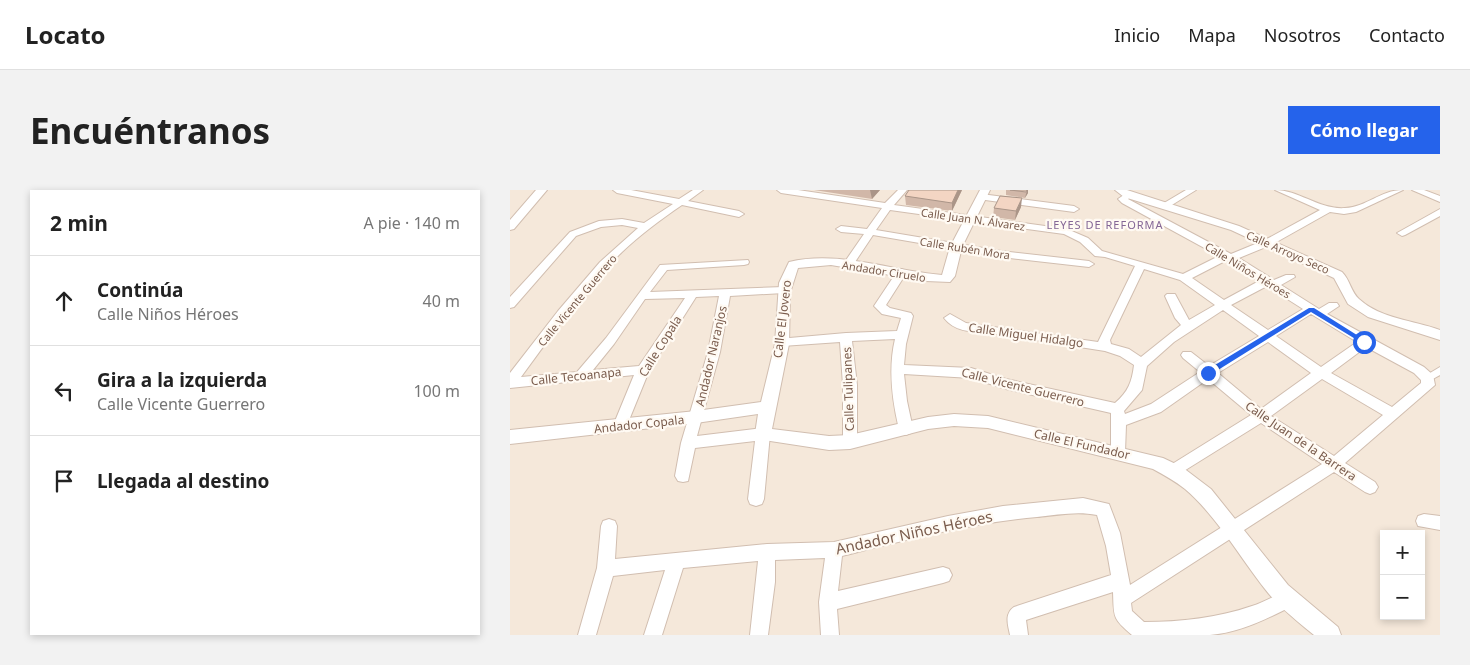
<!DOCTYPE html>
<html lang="es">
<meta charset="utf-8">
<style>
:root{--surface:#fff;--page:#f2f2f2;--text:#222;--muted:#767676;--line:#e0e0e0;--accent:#2563eb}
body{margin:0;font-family:"Noto Sans",sans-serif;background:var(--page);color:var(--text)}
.controls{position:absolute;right:15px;bottom:15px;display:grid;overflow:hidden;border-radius:0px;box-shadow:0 2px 8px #0003}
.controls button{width:45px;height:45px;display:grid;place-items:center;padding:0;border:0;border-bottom:1px solid var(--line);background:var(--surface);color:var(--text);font:25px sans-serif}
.stop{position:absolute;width:15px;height:15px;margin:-11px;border:4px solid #2563eb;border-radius:50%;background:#fff}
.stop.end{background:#2563eb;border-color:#fff;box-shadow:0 1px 5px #0008}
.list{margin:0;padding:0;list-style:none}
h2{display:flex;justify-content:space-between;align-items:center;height:65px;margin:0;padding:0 20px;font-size:21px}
h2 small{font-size:16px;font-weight:400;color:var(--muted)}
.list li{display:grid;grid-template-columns:32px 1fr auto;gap:15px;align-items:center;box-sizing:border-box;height:90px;padding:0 20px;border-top:1px solid var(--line)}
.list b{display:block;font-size:19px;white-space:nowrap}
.list p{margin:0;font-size:16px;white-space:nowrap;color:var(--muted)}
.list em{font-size:16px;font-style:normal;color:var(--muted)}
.icon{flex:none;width:28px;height:28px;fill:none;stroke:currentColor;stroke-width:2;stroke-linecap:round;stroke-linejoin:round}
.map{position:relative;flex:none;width:930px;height:445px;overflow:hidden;border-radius:0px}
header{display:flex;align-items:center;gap:30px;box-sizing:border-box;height:70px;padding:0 25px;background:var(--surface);border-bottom:1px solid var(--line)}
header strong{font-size:24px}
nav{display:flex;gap:28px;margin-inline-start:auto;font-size:18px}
.intro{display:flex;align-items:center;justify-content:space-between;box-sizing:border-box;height:120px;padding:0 30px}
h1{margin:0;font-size:35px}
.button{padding:12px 22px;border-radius:0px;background:var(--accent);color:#fff;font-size:18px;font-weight:700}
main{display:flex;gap:30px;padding:0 30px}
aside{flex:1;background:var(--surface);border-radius:0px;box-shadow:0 2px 8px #0003}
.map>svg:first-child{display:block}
.residential{fill:#f5e8da;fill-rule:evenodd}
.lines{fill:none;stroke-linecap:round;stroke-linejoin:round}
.pedestrian-casing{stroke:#d1beb0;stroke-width:2}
.minor-casing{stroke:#d1beb0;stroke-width:2}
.tertiary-casing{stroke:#d1beb0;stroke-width:2}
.pedestrian{fill:#fff;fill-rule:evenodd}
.minor{fill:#fff;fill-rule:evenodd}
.tertiary{fill:#fff;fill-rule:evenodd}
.wall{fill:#d1b7a8}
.shaded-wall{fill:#aa9588}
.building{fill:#f3d5c3;stroke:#aa9588}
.route{fill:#2563eb}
.labels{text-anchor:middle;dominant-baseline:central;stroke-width:4.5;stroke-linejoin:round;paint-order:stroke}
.far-street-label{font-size:11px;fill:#7a5c4d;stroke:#fffaf3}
.far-neighbourhood-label{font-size:11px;letter-spacing:1px;fill:#846695;stroke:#fffaf3}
.street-label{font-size:12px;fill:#7a5c4d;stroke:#fffaf3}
.near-street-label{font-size:15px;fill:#7a5c4d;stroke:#fffaf3}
</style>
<header>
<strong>Locato</strong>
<nav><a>Inicio</a><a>Mapa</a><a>Nosotros</a><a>Contacto</a></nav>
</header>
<div class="intro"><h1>Encuéntranos</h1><a class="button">Cómo llegar</a></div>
<main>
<aside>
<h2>2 min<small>A pie · 140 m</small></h2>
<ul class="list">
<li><svg class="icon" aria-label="ahead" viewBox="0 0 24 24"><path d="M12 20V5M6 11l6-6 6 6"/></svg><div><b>Continúa</b><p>Calle Niños Héroes</p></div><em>40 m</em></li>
<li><svg class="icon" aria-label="left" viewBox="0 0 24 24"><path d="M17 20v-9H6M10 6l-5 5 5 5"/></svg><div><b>Gira a la izquierda</b><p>Calle Vicente Guerrero</p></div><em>100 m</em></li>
<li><svg class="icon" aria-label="arrive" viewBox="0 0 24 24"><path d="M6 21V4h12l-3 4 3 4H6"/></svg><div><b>Llegada al destino</b></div></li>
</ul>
</aside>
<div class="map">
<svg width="930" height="445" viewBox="0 0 930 445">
<rect width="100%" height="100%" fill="#fdf6ec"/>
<path class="residential" d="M 0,0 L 930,0 L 930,445 L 0,445 ZM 874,344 L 911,344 L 911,426 L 874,426 Z"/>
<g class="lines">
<g class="pedestrian-casing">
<path id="pedestrian" d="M 930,177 L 930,185 L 921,190 L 915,190 L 913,188 L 915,186 Z"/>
</g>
<g class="minor-casing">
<path id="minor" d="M 103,0 L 121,0 L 169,9 L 183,0 L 193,0 L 178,11 L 229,21 L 234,24 L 229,27 L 172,15 C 150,30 131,44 112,62 C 73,99 43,144 11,187 L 67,182 L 96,148 L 150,75 L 238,70 L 239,72 L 238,74 L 234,75 L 157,80 L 140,102 L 274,97 L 280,100 L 274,103 L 220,106 L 210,162 L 187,246 L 253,238 L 258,240 L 260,244 L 254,309 L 252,314 L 246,316 L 240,314 L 238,309 L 245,251 L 185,258 L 178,291 L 173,292 L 168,291 L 165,286 L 171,253 L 198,162 L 209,106 L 186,107 L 139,181 L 115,240 L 110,241 L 105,240 L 103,236 L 124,185 L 0,198 L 0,183 L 48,121 L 90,72 L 128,38 L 112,35 L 91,37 L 66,46 L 4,117 L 0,118 L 0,107 L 60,42 L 89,31 L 112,29 L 134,33 L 163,14 L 107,3 ZM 175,108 L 129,176 L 83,180 L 104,154 L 135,109 Z
M 267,0 L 288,0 L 375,13 L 388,0 L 397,0 L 384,15 L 557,39 L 578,48 L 592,61 L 673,84 L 709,66 L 612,13 L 608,9 L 618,2 L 622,5 L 618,9 L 721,64 L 755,50 L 810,20 L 765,0 C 789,0 810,20 835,18 C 857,17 870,0 893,0 L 846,22 L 834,24 L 820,22 L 763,54 L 729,68 L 764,90 L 776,85 L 784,85 L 785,87 L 771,95 L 809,119 L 819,113 L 827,113 L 829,116 L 817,124 L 914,177 L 923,185 L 925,195 L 835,273 L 865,292 L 868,297 L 865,302 L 860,304 L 855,302 L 824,282 L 621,413 L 622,421 L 634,432 C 671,432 707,428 742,416 C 755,412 766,405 778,400 L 784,403 L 787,409 L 784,415 C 759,428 729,443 700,445 C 674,445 647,445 622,445 C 602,428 604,427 603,402 L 516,430 L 518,445 L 500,445 C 498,435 494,424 504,417 L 601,385 L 596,356 L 587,325 C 567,321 547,325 527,327 C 460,333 396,350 332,366 L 328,401 L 433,377 L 439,379 L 442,385 L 439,391 L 433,393 L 327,419 L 329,445 L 311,445 L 309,412 L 315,368 L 265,370 L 265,392 L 258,445 L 240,445 L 248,371 L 173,378 L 152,445 L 134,445 L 155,380 L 103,386 L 86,445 L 68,445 L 87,378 L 91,336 L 93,331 L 99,329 L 105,331 L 107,336 L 105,369 L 257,354 L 324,352 L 438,326 L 493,316 L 573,308 L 599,314 L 610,343 L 620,395 L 812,274 L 751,233 L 669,284 L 664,286 L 659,284 L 656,280 L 659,276 L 741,225 L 698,189 L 651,222 L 616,235 L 615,262 L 613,266 L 608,268 L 603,266 L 601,262 L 601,223 L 496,199 L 461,188 L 394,184 L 397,211 L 403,239 L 401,243 L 396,245 L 391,243 L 389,239 C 382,210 378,179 385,149 L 342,151 L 347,195 L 347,252 L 345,256 L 340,258 L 335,256 L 333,252 L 333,195 L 330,152 L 272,156 L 268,155 L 266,152 L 268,149 L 336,143 L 387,141 L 391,128 L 372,124 L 364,116 L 388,80 L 392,79 L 397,82 L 376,115 L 380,118 L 401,123 L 403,126 L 396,154 L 394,175 L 461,178 L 496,189 L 605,213 C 618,202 622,192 624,175 L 610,166 L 595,161 L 475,142 C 460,142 444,141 434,128 L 440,124 L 456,133 L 588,152 L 625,76 L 595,67 L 585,66 L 570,52 L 554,44 L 380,20 L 366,40 L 491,61 L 579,71 L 584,74 L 579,77 L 491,67 L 363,45 L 343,75 L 339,76 L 334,73 L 354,44 L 331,42 L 326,39 L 331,36 L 357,39 L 372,18 L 271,3 ZM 717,70 L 749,91 L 714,110 L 682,88 ZM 634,79 L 670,90 L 705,115 L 679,130 L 665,104 L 657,104 L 655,106 L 665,128 L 671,135 L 631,167 L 619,159 L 601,154 L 600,150 ZM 757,96 L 793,119 L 758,140 L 721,115 ZM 713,120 L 749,146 L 699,176 L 681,162 L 673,162 L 671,165 L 673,168 L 690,182 L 641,214 L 615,224 L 614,221 L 632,200 L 637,176 L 664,152 ZM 801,124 L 847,152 L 811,177 L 766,146 ZM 758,152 L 801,183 L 751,219 L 708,183 ZM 856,157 L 904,183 L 911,190 L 911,193 L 882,217 L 821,183 ZM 812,189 L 873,225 L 824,266 L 761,226 Z
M 676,0 L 686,0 L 657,18 L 654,19 L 649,16 Z
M 902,0 L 914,0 L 930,6 L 930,12 Z
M 471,4 L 564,16 L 569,19 L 564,22 L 468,9 L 467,7 Z
M 930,19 L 930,26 L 895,45 L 892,46 L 887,43 Z
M 914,324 L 930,326 L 930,340 L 908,336 L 906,331 L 908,326 Z"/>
</g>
<g class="tertiary-casing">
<path id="tertiary" d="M 26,0 L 37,0 L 4,39 L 0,40 L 0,30 Z
M 470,0 L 480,0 L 452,57 L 445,86 L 440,92 L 416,91 L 321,75 L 288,78 L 280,103 L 279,154 L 262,239 L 319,246 L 340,245 L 418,227 L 444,224 L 478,226 L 653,268 L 672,277 L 701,299 L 778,395 L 828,437 L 831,445 L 804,445 C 788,432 772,419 759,404 C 732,371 707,326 675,299 C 665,291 654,285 643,279 L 478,238 L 444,236 L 418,239 L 340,259 L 319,260 L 247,249 L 245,244 L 248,224 L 186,233 L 0,254 L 0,240 L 186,221 L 251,212 L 265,154 L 269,93 L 279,72 C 330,60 381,81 432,85 L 440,57 Z
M 605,0 L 617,0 L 729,36 L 832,82 C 840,90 841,102 849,109 C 871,129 903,130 930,140 L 930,150 L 858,127 L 838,114 L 824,88 L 721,40 L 614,7 Z"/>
</g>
<use href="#pedestrian" class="pedestrian"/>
<use href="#minor" class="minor"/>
<use href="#tertiary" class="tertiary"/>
</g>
<path class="wall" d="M 304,0 L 370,0 L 362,9 Z
M 452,0 L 442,21 L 396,15 L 395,6 Z
M 496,0 L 518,0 L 518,3 L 515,8 L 496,5 Z
M 511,17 L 505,30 L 483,27 L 484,18 Z"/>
<path class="shaded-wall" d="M 360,0 L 370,0 L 362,9 Z
M 448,0 L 452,0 L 442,21 L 442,13 Z
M 517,0 L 518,0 L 518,3 L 515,8 Z
M 512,8 L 511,17 L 505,30 L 506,21 Z"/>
<path class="building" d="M 399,0 L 448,0 L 442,13 L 395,6 Z
M 500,0 L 517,0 L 516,2 Z
M 490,6 L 512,8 L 506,21 L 484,18 Z"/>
<path class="route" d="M 799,118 L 804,118 L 858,152 L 852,153 L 801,122 L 700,185 L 695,185 L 695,181 Z"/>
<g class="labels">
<g class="far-street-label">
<text transform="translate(463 29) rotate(8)">Calle Juan N. Álvarez</text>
<text transform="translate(455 58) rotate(9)">Calle Rubén Mora</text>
<text transform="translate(778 62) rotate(24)">Calle Arroyo Seco</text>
<text transform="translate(738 80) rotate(31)">Calle Niños Héroes</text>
<text transform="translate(374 81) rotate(9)">Andador Ciruelo</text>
<text transform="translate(67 110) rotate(-50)">Calle Vicente Guerrero</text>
</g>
<g class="far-neighbourhood-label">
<text x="595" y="34">LEYES DE REFORMA</text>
</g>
<g class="street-label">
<text transform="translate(272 129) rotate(-83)">Calle El Jovero</text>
<text transform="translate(516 145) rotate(8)">Calle Miguel Hidalgo</text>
<text transform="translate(150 156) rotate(-58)">Calle Copala</text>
<text transform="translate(201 166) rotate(-77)">Andador Naranjos</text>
<text transform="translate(66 186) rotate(-6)">Calle Tecoanapa</text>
<text transform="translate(513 197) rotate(14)">Calle Vicente Guerrero</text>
<text transform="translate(338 199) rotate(-92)">Calle Tulipanes</text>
<text transform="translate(129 234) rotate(-6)">Andador Copala</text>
<text transform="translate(791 251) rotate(34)">Calle Juan de la Barrera</text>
<text transform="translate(572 254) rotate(13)">Calle El Fundador</text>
</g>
<g class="near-street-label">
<text transform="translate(404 342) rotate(-12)">Andador Niños Héroes</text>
</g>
</g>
</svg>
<div class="controls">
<button>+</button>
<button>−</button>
</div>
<div class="stop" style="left:854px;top:152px"></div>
<div class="stop end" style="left:698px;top:183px"></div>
</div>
</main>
